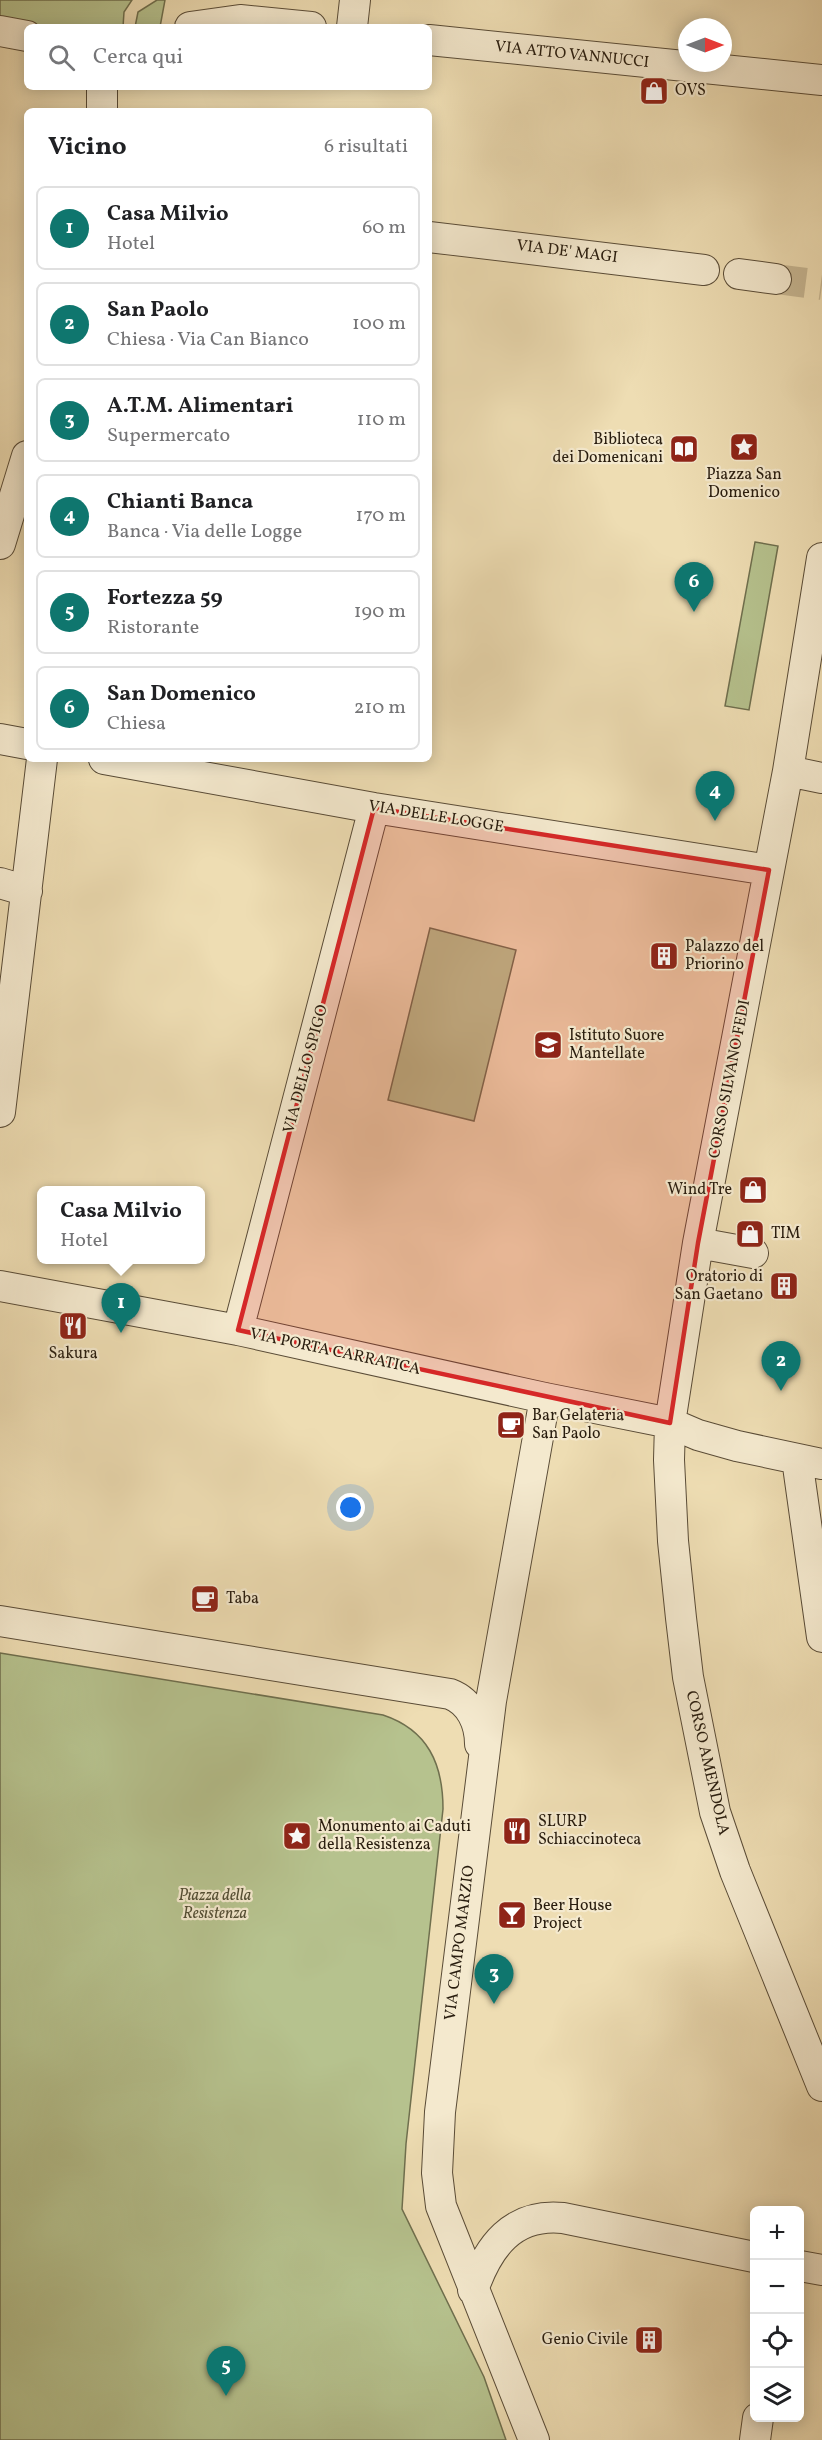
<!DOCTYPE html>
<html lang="it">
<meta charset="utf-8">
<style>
:root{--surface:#fff;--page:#f2f2f2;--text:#202124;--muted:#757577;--line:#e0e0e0;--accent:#0f766e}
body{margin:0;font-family:Vollkorn,serif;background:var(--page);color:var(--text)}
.controls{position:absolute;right:18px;bottom:18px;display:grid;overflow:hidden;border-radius:9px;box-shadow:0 3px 15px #0003}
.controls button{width:54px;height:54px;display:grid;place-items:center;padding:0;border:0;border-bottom:2px solid var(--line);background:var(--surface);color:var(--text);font:30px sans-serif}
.compass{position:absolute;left:678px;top:18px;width:54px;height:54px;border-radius:50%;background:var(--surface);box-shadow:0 3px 15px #0003;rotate:90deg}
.you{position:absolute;left:351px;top:1508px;width:21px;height:21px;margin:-15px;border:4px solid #fff;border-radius:50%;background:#1a73e8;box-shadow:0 0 0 9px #1a73e833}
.badge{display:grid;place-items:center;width:39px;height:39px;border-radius:50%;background:var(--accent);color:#fff;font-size:20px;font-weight:700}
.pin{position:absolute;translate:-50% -50px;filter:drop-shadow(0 2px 3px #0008)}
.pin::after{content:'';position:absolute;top:32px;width:21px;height:18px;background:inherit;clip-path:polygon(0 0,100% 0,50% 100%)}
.popup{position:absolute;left:37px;top:1186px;width:168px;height:78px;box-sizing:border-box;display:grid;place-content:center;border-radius:9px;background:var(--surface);filter:drop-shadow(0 2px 4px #0005);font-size:20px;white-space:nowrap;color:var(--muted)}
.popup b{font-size:22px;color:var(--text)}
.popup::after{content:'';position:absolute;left:50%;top:100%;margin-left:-12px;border:12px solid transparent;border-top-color:var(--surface)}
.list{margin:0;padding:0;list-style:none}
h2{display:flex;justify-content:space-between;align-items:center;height:78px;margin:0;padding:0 24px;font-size:26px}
h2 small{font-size:20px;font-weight:400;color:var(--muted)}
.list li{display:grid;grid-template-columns:39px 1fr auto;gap:18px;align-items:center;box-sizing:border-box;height:84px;margin:0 12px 12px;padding:0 12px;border:2px solid var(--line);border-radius:9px}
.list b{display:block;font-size:22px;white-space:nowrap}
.list p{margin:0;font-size:20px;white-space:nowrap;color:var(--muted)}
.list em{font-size:20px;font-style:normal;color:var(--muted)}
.icon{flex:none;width:33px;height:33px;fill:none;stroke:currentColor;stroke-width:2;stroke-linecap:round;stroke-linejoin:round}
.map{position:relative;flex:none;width:822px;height:2440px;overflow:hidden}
.search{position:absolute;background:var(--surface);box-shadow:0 3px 15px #0003;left:24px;top:24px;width:408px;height:66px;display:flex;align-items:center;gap:15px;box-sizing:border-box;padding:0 21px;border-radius:9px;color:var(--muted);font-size:22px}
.panel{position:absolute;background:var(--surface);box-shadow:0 3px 15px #0003;left:24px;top:108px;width:408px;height:654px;border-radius:9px}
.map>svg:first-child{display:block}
.green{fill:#b6c28e;stroke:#6f6f4e;stroke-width:1.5}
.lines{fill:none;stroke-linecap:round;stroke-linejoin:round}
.minor-tunnel{stroke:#c6b692;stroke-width:30;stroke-dasharray:30 15;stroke-linecap:butt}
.minor-casing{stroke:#5a4c37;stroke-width:32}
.minor{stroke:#f4e9ce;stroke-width:30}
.marked{fill:#d62828;fill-opacity:0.2;stroke:#d62828;stroke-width:4.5;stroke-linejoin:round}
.labels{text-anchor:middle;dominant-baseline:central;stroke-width:4.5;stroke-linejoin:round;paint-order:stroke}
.street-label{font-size:16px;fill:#281c0e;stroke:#f4e9ce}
.poi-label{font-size:16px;fill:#281c0e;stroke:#f4e9ce;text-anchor:start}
.park-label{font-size:16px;font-style:italic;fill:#534e34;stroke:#f4e9ce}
</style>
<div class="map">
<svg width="822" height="2440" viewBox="0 0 822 2440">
<rect width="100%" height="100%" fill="#eeddb3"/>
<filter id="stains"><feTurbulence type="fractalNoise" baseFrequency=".00333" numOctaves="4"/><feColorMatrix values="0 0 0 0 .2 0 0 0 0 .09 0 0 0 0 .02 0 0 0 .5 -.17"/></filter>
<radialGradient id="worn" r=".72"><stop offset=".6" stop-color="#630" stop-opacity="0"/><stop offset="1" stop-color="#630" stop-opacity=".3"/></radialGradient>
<path class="green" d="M 0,0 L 132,0 L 124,12 L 123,27 L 28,27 L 0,16 Z
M 157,0 L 165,0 L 160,27 L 135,27 L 138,12 Z
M 755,542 L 778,546 L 749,710 L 725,706 Z
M 430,928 L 516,950 L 474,1121 L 388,1100 Z
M 0,1653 L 383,1715 C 428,1730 443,1764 443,1809 L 406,2144 L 402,2209 L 484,2377 L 506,2440 L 0,2440 Z"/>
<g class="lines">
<path class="minor-tunnel" d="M 776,279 L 822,285"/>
<g class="minor-casing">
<path id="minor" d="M 190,27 L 240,20 L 311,27
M 352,27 L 355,0
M 0,31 L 27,36
M 429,40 L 822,80
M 102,87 L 102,111
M 429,237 L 704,270
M 739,274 L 776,279
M 0,544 L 27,456
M 822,558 L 788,771 L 698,1243 L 670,1423 L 669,1460 L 673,1541 L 681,1618 L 688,1677 L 715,1812 L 735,1871 L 822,2086
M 0,739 L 27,744
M 104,759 L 374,808 L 769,870
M 788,771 L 822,778
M 0,883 L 27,891
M 0,1112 L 42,759
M 698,1243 L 753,1253
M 0,1286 L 238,1330 L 545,1398 L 670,1423 L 698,1435 L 737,1446 L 822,1464
M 238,1330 L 374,808
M 797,1459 L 822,1637
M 0,1621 L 450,1694 C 471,1702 480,1724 480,1744
M 800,2266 L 822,2270
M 473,2290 C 488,2247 512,2213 563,2218 L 754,2257
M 534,2440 L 441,2206 L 437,2173 L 440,2112 L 491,1701 L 545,1398
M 755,2440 L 758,2418"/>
</g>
<use href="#minor" class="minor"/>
</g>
<path class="marked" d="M 374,808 L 769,870 L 698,1243 L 670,1423 L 238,1330 Z"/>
<defs>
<g id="shop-square" transform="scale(1.5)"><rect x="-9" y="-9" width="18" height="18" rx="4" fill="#8f2418" stroke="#f4e9ce"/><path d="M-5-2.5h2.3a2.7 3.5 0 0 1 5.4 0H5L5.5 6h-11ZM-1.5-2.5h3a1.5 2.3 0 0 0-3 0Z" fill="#fff"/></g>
<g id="sight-square" transform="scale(1.5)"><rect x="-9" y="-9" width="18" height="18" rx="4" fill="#8f2418" stroke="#f4e9ce"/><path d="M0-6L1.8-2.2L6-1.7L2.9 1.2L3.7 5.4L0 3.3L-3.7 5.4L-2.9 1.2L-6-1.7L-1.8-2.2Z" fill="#fff"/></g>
<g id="library-square" transform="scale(1.5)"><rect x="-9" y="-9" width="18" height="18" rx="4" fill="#8f2418" stroke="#f4e9ce"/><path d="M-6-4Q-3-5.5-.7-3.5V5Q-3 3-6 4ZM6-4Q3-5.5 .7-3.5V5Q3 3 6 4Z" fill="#fff"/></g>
<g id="building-square" transform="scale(1.5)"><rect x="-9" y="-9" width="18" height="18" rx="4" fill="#8f2418" stroke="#f4e9ce"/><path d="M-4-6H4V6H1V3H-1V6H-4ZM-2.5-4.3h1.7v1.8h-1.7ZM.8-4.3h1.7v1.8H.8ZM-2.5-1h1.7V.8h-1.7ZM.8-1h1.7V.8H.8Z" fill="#fff"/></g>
<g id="school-square" transform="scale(1.5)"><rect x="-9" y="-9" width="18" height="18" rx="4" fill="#8f2418" stroke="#f4e9ce"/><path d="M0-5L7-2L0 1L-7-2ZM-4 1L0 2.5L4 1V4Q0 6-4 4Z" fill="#fff"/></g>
<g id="restaurant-square" transform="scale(1.5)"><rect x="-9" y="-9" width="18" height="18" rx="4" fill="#8f2418" stroke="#f4e9ce"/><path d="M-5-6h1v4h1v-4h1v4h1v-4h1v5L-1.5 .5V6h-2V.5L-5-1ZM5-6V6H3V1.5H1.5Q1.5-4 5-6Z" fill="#fff"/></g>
<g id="cafe-square" transform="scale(1.5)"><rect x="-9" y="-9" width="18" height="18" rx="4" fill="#8f2418" stroke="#f4e9ce"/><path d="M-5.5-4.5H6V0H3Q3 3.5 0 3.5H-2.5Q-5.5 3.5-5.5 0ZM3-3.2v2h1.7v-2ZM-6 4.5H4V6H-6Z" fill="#fff"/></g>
<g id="bar-square" transform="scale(1.5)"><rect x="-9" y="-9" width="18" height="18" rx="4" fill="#8f2418" stroke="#f4e9ce"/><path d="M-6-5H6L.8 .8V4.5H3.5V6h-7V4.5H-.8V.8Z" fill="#fff"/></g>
</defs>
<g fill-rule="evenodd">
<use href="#shop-square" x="654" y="91"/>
<use href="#sight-square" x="744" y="447"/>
<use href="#library-square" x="684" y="449"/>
<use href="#building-square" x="664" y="956"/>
<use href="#school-square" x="548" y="1045"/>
<use href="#shop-square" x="753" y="1190"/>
<use href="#shop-square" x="750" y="1234"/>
<use href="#building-square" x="784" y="1286"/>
<use href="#restaurant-square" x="73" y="1326"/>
<use href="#cafe-square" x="511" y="1425"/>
<use href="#cafe-square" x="205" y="1599"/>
<use href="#restaurant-square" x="517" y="1831"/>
<use href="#sight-square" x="297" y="1836"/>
<use href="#bar-square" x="512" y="1915"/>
<use href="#building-square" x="649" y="2340"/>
</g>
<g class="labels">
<g class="street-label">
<text transform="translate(572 55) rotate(6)">VIA ATTO VANNUCCI</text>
<text transform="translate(567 252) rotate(7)">VIA DE' MAGI</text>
<text transform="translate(436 817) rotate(9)">VIA DELLE LOGGE</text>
<text transform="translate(306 1069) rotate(-75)">VIA DELLO SPIGO</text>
<text transform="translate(730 1079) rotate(-79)">CORSO SILVANO FEDI</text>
<text transform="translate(335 1352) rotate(12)">VIA PORTA CARRATICA</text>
<text transform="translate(707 1763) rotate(77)">CORSO AMENDOLA</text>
<text transform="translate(460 1943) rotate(-83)">VIA CAMPO MARZIO</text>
</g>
<g class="poi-label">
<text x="675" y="91">OVS</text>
<text x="663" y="440" text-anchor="end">Biblioteca<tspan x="663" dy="18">dei Domenicani</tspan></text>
<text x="744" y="475" text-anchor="middle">Piazza San<tspan x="744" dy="18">Domenico</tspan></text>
<text x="685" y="947">Palazzo del<tspan x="685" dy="18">Priorino</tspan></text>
<text x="569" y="1036">Istituto Suore<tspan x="569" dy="18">Mantellate</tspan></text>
<text x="732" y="1190" text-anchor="end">Wind Tre</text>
<text x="771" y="1234">TIM</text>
<text x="763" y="1277" text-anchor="end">Oratorio di<tspan x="763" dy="18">San Gaetano</tspan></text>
<text x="73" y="1354" text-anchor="middle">Sakura</text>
<text x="532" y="1416">Bar Gelateria<tspan x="532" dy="18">San Paolo</tspan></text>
<text x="226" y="1599">Taba</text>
<text x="538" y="1822">SLURP<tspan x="538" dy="18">Schiaccinoteca</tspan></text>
<text x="318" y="1827">Monumento ai Caduti<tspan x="318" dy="18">della Resistenza</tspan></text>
<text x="533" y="1906">Beer House<tspan x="533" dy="18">Project</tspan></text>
<text x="628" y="2340" text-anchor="end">Genio Civile</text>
</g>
<g class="park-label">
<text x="215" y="1896">Piazza della<tspan x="215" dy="18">Resistenza</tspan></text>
</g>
</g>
<rect width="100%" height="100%" filter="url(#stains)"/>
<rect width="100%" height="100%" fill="url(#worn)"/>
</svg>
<div class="controls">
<button>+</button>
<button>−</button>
<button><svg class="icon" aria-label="locate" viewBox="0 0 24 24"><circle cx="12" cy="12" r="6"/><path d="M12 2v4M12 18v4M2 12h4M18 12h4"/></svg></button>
<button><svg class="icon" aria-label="layers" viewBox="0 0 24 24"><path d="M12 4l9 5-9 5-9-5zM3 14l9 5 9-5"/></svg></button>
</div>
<svg class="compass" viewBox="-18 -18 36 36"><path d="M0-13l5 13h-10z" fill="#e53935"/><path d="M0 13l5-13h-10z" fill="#757577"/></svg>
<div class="you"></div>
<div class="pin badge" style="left:121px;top:1333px">1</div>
<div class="popup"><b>Casa Milvio</b>Hotel</div>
<div class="pin badge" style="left:781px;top:1391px">2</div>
<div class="pin badge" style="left:494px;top:2004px">3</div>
<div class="pin badge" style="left:715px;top:821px">4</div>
<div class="pin badge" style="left:226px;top:2396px">5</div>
<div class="pin badge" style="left:694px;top:612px">6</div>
<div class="search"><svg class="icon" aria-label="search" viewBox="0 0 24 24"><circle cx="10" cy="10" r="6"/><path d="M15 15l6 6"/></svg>Cerca qui</div>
<section class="panel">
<h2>Vicino<small>6 risultati</small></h2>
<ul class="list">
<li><span class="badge">1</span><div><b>Casa Milvio</b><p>Hotel</p></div><em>60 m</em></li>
<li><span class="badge">2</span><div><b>San Paolo</b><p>Chiesa · Via Can Bianco</p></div><em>100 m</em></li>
<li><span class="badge">3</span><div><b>A.T.M. Alimentari</b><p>Supermercato</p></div><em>110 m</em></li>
<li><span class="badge">4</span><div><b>Chianti Banca</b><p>Banca · Via delle Logge</p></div><em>170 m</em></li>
<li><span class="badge">5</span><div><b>Fortezza 59</b><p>Ristorante</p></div><em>190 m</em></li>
<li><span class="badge">6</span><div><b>San Domenico</b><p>Chiesa</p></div><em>210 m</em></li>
</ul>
</section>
</div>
